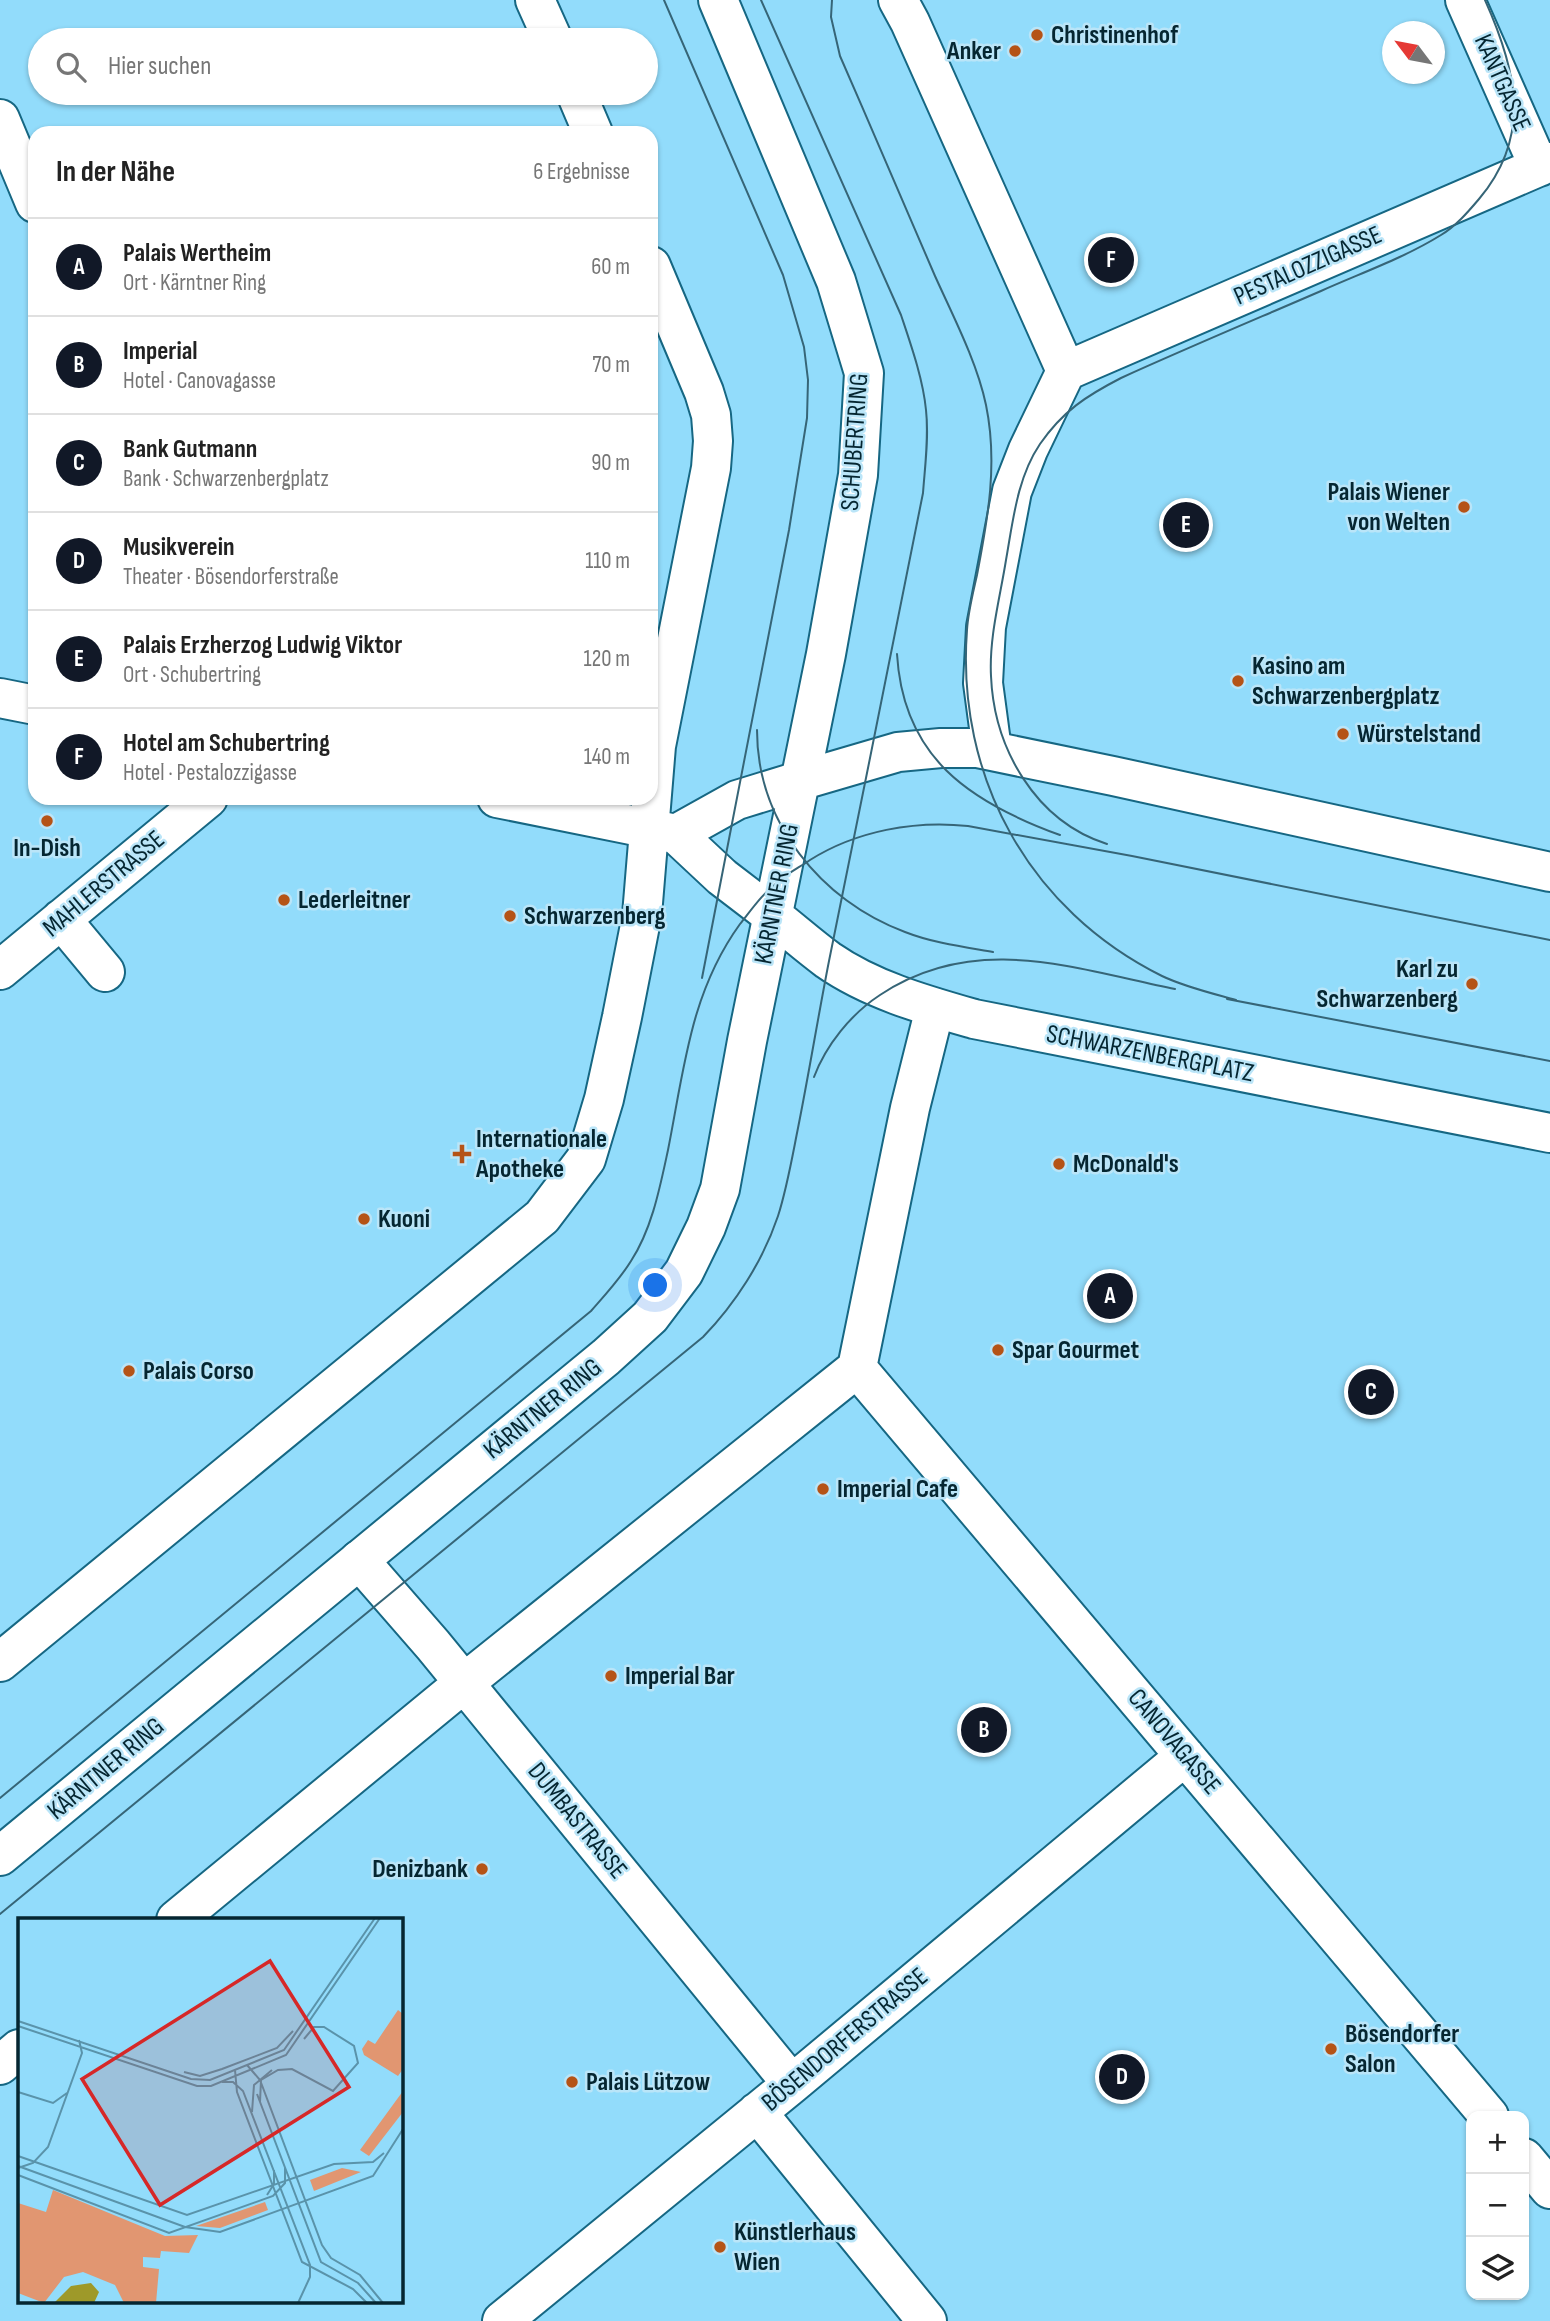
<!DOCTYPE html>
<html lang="de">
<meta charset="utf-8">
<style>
:root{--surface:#fff;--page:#f6f6f6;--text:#222;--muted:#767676;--line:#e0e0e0;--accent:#111827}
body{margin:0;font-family:"Sofia Sans Condensed",sans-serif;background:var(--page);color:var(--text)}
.controls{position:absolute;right:21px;bottom:21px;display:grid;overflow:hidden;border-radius:14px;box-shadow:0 2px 5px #0004}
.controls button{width:63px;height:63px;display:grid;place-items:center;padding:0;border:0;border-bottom:2px solid var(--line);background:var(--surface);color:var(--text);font:35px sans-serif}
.compass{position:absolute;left:1382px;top:21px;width:63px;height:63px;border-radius:50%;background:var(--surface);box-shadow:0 2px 5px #0004;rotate:302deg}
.you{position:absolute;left:656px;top:1286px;width:24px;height:24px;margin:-18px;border:5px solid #fff;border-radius:50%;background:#1a73e8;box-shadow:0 0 0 10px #1a73e833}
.badge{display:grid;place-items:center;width:46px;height:46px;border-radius:50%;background:var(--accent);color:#fff;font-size:23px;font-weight:700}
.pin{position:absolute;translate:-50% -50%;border:4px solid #fff;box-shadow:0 2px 7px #0006}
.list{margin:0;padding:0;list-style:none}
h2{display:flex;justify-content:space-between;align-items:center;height:91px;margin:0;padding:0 28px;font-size:30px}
h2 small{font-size:23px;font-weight:400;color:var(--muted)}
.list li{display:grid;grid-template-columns:46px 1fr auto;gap:21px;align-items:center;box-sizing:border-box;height:98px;padding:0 28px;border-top:2px solid var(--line)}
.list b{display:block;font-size:26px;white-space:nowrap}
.list p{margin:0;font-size:23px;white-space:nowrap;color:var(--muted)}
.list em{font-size:23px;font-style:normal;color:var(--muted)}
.icon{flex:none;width:38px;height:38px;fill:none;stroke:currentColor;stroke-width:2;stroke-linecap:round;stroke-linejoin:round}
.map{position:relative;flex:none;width:1550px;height:2321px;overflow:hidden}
.search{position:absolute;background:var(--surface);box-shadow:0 2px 5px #0004;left:28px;top:28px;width:630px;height:77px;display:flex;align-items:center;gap:18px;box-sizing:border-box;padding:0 24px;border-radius:38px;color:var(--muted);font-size:26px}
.panel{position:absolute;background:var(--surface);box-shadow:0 2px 5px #0004;left:28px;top:126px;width:630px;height:679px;border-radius:21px}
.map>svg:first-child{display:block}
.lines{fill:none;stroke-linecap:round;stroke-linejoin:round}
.minor-casing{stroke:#166783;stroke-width:42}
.major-casing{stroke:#166783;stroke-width:42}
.minor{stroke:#fff;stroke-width:38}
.major{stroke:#fff;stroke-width:38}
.tram{stroke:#366577;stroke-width:2}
.poi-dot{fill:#b55316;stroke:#bae5f8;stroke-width:2.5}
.labels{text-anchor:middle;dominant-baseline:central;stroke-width:5;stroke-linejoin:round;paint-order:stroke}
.poi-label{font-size:26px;font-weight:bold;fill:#052631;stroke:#bae5f8;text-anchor:start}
.street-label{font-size:26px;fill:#052631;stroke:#bae5f8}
.inset-road{fill:none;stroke:#5a93aa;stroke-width:2}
.view{fill:#d62828;fill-opacity:0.15;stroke:#d62828;stroke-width:3.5}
.inset-edge{fill:none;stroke:#052631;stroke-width:3.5}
</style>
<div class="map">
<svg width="1550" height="2321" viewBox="0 0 1550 2321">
<rect width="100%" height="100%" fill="#92dcfb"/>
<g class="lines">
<g class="minor-casing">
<path id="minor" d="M 535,0 L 553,40
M 898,0 L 910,22 L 1066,371 L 1028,450 L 1012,491 L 986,627 L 983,683 L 992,750
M 1465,0 L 1539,167
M 576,93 L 593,133
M 0,119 L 35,203
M 1066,371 L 1550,162
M 0,698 L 35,705
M 497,798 L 676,834 L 722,877 L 773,916
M 676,834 L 737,800 L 799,781
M 61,919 L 105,972
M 0,970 L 208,798
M 857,1368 L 1489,2116
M 359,1560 L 433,1645 L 792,2084
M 0,1662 L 542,1217 L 586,1159 L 604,1099 L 622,1017 L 642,915 L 656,746 L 711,468 L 713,441 L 711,415 L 704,392 L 651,266
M 176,1920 L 464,1683 L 857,1368 L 910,1108 L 935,1008
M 0,2065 L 19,2049
M 757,2112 L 927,2321
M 1524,2158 L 1550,2189
M 502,2321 L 792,2084 L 1185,1756"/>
</g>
<g class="major-casing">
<path id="major" d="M 799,781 L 898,752 L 941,748 L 977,748 L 1113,776 L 1550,872
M 773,916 C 791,930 809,946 828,960 C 871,990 925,1005 974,1019 L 1550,1133
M 0,1856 L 606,1357 L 650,1317 L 684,1272 L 706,1227 L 720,1189 L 747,1041 L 826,654 L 858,475 L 864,373 L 836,281 L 718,0"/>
</g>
<use href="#minor" class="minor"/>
<use href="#major" class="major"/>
<path class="tram" d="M 664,0 L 783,275 L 804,347 L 808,380 L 807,418 L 789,530 L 702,978
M 832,0 L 831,17 L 840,56 C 872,129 903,202 935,276 C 953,316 977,362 986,405 C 998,463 988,518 977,575 C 973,593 968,612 967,630 C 956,777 1029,910 1162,976 C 1185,987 1211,993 1236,1000
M 897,654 C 903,757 969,802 1060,835
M 757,730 C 757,822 821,901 905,932 C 933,943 964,947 993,952
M 1107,844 C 1035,821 994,748 991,676 C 989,637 1000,598 1006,560 C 1013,521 1017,478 1040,444 C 1063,411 1086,396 1121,378 C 1187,348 1254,320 1321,291 C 1361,273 1404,258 1441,235 C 1456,226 1468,212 1479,199 C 1533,135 1516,69 1485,0
M 1227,999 L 1550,1061
M 814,1077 C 826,1045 851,1014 880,995 C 975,932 1072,968 1175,989
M 0,1798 L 591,1311 C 605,1295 620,1279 631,1261 C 652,1229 660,1187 668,1150 C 684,1070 690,993 740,924 C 752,909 763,893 779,881 C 788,873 800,867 810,860 C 856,831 915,820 968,826 L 1132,856 L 1550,940
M 0,1914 L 703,1337 C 735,1304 763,1261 778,1216 C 787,1188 792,1158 798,1128 C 809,1073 818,1017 829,961 C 860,805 893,649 923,493 C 925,466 929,437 926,410 C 923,379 911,345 901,315 L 761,0"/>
</g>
<g class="poi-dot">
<circle cx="1037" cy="35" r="7"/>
<circle cx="1015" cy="51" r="7"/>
<circle cx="1464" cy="507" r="7"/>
<circle cx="1238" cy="681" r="7"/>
<circle cx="1343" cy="734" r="7"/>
<circle cx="47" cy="821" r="7"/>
<circle cx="284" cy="900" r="7"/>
<circle cx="510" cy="916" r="7"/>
<circle cx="1472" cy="984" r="7"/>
<path d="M458.5 1143.5h7v7h7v7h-7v7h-7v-7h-7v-7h7z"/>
<circle cx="1059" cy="1164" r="7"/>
<circle cx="364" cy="1219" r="7"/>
<circle cx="998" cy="1350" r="7"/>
<circle cx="129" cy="1371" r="7"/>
<circle cx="823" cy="1489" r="7"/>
<circle cx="611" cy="1676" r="7"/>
<circle cx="482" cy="1869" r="7"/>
<circle cx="1331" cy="2049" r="7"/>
<circle cx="572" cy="2082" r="7"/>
<circle cx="720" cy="2247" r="7"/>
</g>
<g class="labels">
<g class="poi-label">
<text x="1051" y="35">Christinenhof</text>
<text x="1001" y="51" text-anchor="end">Anker</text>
<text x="1450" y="492" text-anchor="end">Palais Wiener<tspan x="1450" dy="30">von Welten</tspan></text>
<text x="1252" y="666">Kasino am<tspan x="1252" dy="30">Schwarzenbergplatz</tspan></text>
<text x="1357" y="734">Würstelstand</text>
<text x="47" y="848" text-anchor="middle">In-Dish</text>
<text x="298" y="900">Lederleitner</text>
<text x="524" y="916">Schwarzenberg</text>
<text x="1458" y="969" text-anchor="end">Karl zu<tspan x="1458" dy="30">Schwarzenberg</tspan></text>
<text x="476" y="1139">Internationale<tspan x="476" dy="30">Apotheke</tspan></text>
<text x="1073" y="1164">McDonald's</text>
<text x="378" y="1219">Kuoni</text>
<text x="1012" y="1350">Spar Gourmet</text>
<text x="143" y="1371">Palais Corso</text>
<text x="837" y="1489">Imperial Cafe</text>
<text x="625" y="1676">Imperial Bar</text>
<text x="468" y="1869" text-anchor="end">Denizbank</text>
<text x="1345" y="2034">Bösendorfer<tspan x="1345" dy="30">Salon</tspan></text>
<text x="586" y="2082">Palais Lützow</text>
<text x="734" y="2232">Künstlerhaus<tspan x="734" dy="30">Wien</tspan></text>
</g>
<g class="street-label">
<text transform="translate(1502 83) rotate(66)">KANTGASSE</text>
<text transform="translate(1308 266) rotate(-24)">PESTALOZZIGASSE</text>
<text transform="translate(855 442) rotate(-86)">SCHUBERTRING</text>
<text transform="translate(104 884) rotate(-40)">MAHLERSTRASSE</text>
<text transform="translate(777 894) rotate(-79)">KÄRNTNER RING</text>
<text transform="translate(1150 1054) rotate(11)">SCHWARZENBERGPLATZ</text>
<text transform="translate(543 1409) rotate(-39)">KÄRNTNER RING</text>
<text transform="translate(1174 1742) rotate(50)">CANOVAGASSE</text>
<text transform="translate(106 1769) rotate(-40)">KÄRNTNER RING</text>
<text transform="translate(577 1821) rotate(51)">DUMBASTRASSE</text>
<text transform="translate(845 2040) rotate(-40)">BÖSENDORFERSTRASSE</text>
</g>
</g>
<g transform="translate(18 1918)">
<rect width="385" height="385" fill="#92dcfb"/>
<path d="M 380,92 L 385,96 L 385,151 L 380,158 L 346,137 L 344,131 L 350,122 L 357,126 ZM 385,173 L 385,194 L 351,238 L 342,232 ZM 324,250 L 343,254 L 296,273 L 292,262 ZM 35,272 L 147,318 L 180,317 L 171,335 L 143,333 L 142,340 L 125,339 L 125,349 L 141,351 L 138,385 L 106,385 L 97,367 L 65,354 L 46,359 L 26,385 L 0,375 L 0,285 L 28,294 ZM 247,284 L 250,292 L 202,310 L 178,308 Z" fill="#e19671"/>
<path d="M 73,365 L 81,374 L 76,385 L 36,385 L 53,368 Z" fill="#9e9929"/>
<path class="inset-road" d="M 0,103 L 173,161 L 192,162 L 266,132 L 357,0M 0,108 L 179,168 L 193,168 L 268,137 L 362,0M 229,147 L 242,162 L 304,327 L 313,340 L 342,357 L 365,385M 217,152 L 219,174 L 284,344 L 335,371 L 349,385M 166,154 L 182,158 L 204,151 L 259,130 L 275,113M 204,164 L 215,164 L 225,173 L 292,347 L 292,359 L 280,385M 0,174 L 35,185 L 49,175M 239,176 L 303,344 L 340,365 L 358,385M 242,184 L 243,162 L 260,152 L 274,151 L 315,173 L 340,145 L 336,128 L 306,109 L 296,109 L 286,121M 234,194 L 236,167 L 254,152M 0,238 L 169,297 L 316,246 L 355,244 L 366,235M 0,248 L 167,309 L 202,314 L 355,258 L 385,211M 0,250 L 15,245 L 30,229 L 64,135 L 61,122M 0,257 L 151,315 L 255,278 L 267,265 L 267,250M 249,277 L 256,266 L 256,252"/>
<path class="view" d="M 252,43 L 331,169 L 142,287 L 64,161 Z"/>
<rect width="385" height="385" class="inset-edge"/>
</g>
</svg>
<div class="controls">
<button>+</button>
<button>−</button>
<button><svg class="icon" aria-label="layers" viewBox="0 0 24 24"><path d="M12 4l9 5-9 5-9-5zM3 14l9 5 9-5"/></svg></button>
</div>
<svg class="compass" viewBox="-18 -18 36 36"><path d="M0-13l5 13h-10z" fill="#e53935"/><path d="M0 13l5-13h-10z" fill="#767676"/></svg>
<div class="you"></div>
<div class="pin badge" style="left:1110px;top:1296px">A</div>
<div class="pin badge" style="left:984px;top:1730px">B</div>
<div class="pin badge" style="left:1371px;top:1392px">C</div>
<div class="pin badge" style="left:1122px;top:2077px">D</div>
<div class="pin badge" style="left:1186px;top:525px">E</div>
<div class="pin badge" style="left:1111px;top:260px">F</div>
<div class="search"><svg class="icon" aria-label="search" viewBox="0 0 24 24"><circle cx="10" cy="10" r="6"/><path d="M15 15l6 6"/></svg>Hier suchen</div>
<section class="panel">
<h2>In der Nähe<small>6 Ergebnisse</small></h2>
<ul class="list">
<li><span class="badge">A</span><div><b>Palais Wertheim</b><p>Ort · Kärntner Ring</p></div><em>60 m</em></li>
<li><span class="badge">B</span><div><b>Imperial</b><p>Hotel · Canovagasse</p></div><em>70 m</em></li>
<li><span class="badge">C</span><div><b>Bank Gutmann</b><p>Bank · Schwarzenbergplatz</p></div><em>90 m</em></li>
<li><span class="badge">D</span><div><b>Musikverein</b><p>Theater · Bösendorferstraße</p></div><em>110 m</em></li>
<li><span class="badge">E</span><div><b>Palais Erzherzog Ludwig Viktor</b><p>Ort · Schubertring</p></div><em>120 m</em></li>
<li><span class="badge">F</span><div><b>Hotel am Schubertring</b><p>Hotel · Pestalozzigasse</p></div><em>140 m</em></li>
</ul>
</section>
</div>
